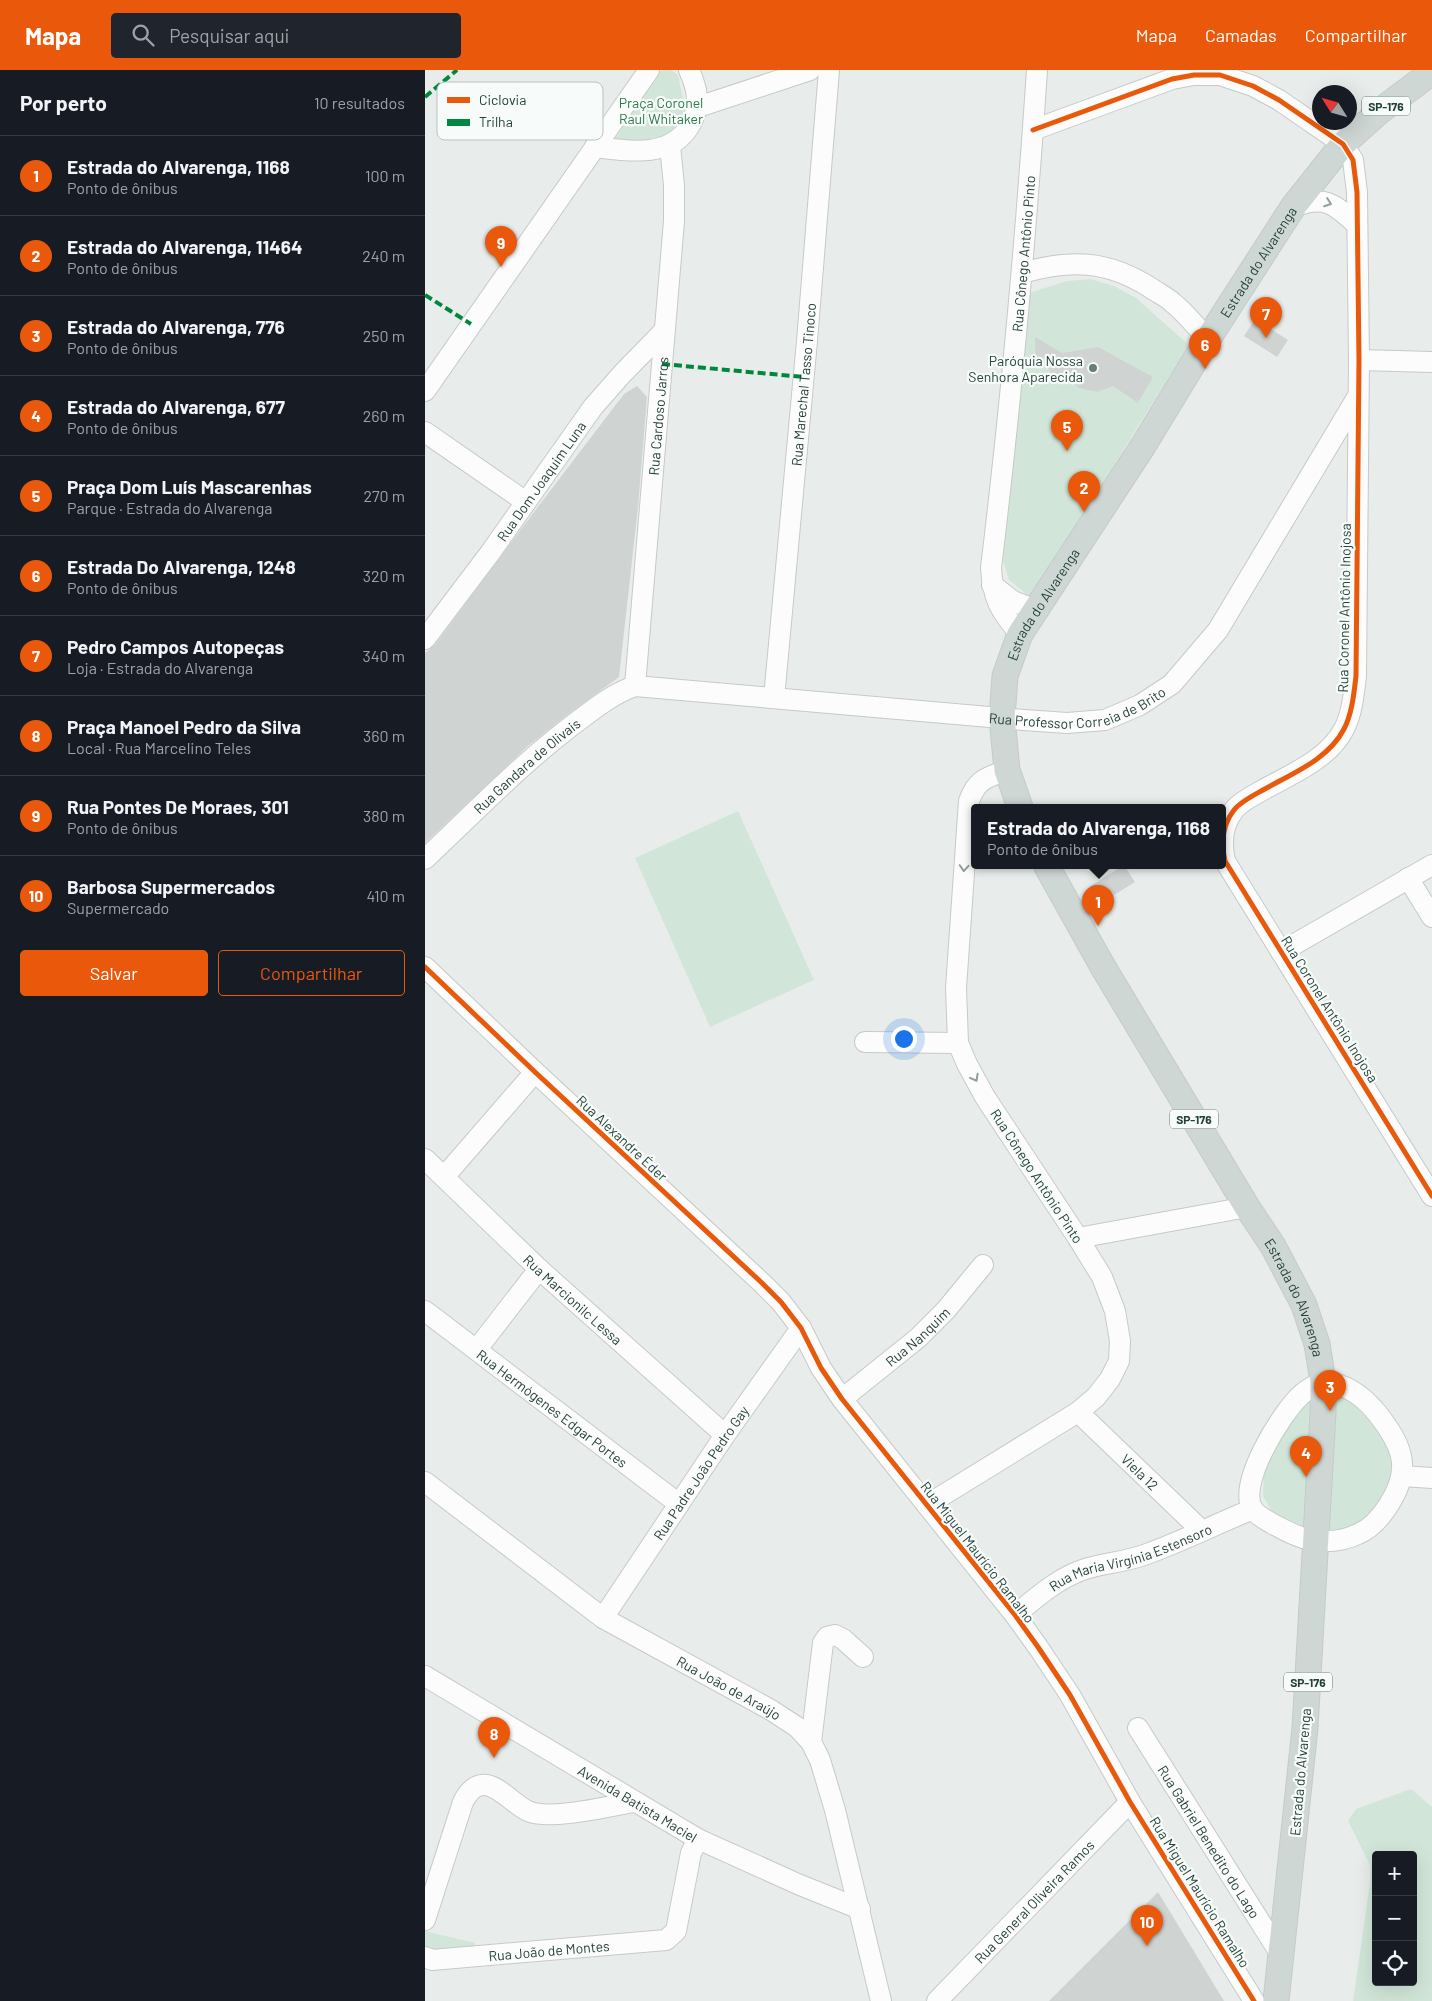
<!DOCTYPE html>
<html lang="pt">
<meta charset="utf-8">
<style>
:root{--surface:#171b24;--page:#20242c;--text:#f1f3f6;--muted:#9ea1a6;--line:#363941;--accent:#ea580c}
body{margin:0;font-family:Barlow,sans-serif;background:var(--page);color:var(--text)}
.controls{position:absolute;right:15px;bottom:15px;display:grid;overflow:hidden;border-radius:5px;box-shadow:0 5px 20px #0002}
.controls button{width:45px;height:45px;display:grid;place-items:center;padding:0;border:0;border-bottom:1px solid var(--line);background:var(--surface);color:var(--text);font:25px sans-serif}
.compass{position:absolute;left:887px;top:15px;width:45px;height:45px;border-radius:50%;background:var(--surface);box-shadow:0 5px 20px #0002;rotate:307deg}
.you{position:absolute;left:478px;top:968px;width:18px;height:18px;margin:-12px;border:4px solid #fff;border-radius:50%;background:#1a73e8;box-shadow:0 0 0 8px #1a73e833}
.badge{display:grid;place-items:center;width:32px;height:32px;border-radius:50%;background:var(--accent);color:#fff;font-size:16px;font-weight:700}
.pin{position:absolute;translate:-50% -41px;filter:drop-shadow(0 1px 2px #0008)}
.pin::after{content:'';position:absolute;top:26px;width:18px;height:15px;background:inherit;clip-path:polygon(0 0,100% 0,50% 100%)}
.popup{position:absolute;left:546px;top:734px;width:255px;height:65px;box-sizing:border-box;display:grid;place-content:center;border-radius:5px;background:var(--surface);filter:drop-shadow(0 1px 4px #0005);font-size:16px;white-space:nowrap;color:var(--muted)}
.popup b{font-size:19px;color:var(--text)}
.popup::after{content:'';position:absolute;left:50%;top:100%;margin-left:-10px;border:10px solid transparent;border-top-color:var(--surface)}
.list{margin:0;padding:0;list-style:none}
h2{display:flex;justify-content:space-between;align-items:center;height:65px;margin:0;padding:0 20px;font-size:21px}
h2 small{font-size:16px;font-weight:400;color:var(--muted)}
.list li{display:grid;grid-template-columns:32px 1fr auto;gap:15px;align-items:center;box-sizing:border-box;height:80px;padding:0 20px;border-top:1px solid var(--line)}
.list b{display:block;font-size:19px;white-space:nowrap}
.list p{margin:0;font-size:16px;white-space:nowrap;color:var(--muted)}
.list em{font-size:16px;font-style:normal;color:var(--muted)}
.actions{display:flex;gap:10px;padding:15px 20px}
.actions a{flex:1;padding:11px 0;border:1px solid var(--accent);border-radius:5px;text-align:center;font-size:18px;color:var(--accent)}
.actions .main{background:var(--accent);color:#fff}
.icon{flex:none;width:28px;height:28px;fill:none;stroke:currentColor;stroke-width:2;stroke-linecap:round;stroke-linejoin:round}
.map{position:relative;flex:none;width:1007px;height:1931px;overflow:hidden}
header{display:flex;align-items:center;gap:30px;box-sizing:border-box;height:70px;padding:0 25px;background:var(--accent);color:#fff}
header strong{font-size:24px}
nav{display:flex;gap:28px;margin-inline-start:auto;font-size:18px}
.search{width:350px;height:45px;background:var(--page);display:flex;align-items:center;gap:12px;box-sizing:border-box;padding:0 18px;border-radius:5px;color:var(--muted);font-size:19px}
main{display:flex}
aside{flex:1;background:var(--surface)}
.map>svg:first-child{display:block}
.green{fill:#d1e6d8;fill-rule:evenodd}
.building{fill:#cfd4d2}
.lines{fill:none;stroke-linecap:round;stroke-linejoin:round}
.minor-casing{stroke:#c5cac8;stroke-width:22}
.major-casing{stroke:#c3ccc9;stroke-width:27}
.minor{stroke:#fcfcfc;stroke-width:20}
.major{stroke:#cfd7d5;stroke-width:25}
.quiet{stroke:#00873e;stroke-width:4;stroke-dasharray:8 4;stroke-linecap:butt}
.cycleway-casing{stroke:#f7fbf9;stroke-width:8}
.cycleway{stroke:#e8590c;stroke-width:5}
.oneway{stroke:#909f9b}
.poi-dot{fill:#697e78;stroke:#f7fbf9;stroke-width:2}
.labels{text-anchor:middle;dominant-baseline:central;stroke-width:4.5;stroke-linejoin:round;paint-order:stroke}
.shield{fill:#f7fbf9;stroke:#637a73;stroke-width:1}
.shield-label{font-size:12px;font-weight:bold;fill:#24423a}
.park-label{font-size:14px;fill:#2d7a4b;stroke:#f7fbf9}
.street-label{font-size:14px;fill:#24423a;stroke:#f7fbf9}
.poi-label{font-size:14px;fill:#24423a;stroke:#f7fbf9;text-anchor:end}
.key{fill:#f7fbf9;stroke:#b8c4c0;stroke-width:1}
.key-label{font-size:14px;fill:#24423a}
</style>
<header>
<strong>Mapa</strong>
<div class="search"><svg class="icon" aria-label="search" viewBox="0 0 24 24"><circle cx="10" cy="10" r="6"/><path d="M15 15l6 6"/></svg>Pesquisar aqui</div>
<nav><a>Mapa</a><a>Camadas</a><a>Compartilhar</a></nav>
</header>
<main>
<aside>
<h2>Por perto<small>10 resultados</small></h2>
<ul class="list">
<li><span class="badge">1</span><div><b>Estrada do Alvarenga, 1168</b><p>Ponto de ônibus</p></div><em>100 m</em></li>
<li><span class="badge">2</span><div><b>Estrada do Alvarenga, 11464</b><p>Ponto de ônibus</p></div><em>240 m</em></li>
<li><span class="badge">3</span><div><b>Estrada do Alvarenga, 776</b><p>Ponto de ônibus</p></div><em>250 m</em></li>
<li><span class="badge">4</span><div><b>Estrada do Alvarenga, 677</b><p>Ponto de ônibus</p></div><em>260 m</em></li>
<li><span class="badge">5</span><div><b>Praça Dom Luís Mascarenhas</b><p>Parque · Estrada do Alvarenga</p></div><em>270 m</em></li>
<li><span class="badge">6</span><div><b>Estrada Do Alvarenga, 1248</b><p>Ponto de ônibus</p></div><em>320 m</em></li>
<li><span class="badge">7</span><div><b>Pedro Campos Autopeças</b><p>Loja · Estrada do Alvarenga</p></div><em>340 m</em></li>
<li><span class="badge">8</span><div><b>Praça Manoel Pedro da Silva</b><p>Local · Rua Marcelino Teles</p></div><em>360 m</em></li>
<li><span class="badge">9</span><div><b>Rua Pontes De Moraes, 301</b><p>Ponto de ônibus</p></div><em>380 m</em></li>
<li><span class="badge">10</span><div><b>Barbosa Supermercados</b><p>Supermercado</p></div><em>410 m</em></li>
</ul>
<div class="actions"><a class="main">Salvar</a><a>Compartilhar</a></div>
</aside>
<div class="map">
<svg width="1007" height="1931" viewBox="0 0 1007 1931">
<rect width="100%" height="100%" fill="#e8edeb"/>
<path class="green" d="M 236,0 L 246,0 L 253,5 L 258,29 L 258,50 L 231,74 L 189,70 Z
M 666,209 L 689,216 L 711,228 L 764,275 L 606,528 L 584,510 L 577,488 L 601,224 L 642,211 Z
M 313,741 L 389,910 L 285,957 L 210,788 Z
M 898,1321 L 923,1328 L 954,1361 L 966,1382 L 969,1407 L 954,1440 L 933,1460 L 895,1464 L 848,1443 L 838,1426 L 839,1402 L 856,1361 L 884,1327 Z
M 986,1719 L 1007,1737 L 1007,1931 L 928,1931 L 945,1813 L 945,1795 L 923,1751 L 931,1739 ZM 951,1785 L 988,1785 L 988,1912 L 951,1912 Z
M 0,1861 L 50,1873 L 50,1884 L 0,1883 Z"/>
<path class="building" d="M 830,249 L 863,270 L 852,287 L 819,266 Z
M 610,267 L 637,283 L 673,277 L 728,307 L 713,333 L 688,316 L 672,322 L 654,318 L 641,306 L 631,312 L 619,290 L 611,290 Z
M 212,316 L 222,327 L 213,437 L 194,607 L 142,645 L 103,676 L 0,773 L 0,583 L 9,576 L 109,442 L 199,324 Z
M 699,795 L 710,812 L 689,825 L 687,822 L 673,830 L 664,817 Z
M 733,1822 L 799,1931 L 624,1931 Z"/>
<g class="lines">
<g class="minor-casing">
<g id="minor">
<path d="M 273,37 L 385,0"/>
<path d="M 608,60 L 747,9 L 769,5 L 795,5 L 828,16 L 854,30 L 918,74 L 928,90 L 932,122 L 934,290 L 931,606 C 929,623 927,644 919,659 C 903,690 866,704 838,720 C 829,725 815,732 809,740 C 797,755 796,773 800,791 L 1007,1126"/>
<path d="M 170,77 C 202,81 246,89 265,55 C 276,36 273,20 264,0"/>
<path d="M 868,137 C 899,125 909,133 932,155"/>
<path d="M 597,203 C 646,189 682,190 726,218 C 733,223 742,227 748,233 C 761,243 771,257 783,269"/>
<path d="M 934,290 L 1007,292"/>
<path d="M 0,321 L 224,0"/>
<path d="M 0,362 L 101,432"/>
<path d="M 567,515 L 588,531 L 611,540"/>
<path id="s1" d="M 595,564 C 575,541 568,529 566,498 C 586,333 601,166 612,0"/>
<path id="s2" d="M 0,569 L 65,483 L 168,337 L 198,303 L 240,260"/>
<path id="s3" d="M 210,616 L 249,151 L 249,115 L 245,76"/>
<path id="s4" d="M 349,628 L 382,271 L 404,0"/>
<path id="s5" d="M 0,789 C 49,743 96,694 149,654 C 169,639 187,624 210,616 L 599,650 L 642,653 L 680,650 L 715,635 L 747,614 L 793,560 L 933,326"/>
<path d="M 983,808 L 1007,847"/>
<path d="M 856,882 L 1007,795"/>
<path d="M 0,897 L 110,1002 L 337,1213 L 356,1232 L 376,1258 L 396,1298 L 417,1329 L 590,1545 L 613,1577 L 645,1625 L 705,1732 L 829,1931"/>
<path d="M 440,972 L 533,973"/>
<path id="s6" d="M 0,1089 L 114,1199 L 300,1365"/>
<path d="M 19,1107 L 110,1002"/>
<path d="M 653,1168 L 822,1137"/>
<path id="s7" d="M 0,1241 L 254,1434"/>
<path d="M 52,1279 L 114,1199"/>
<path d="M 898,1311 C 921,1314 937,1325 952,1343 C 963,1357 976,1375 977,1393 C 979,1418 955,1455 933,1464 C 921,1470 906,1472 892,1471 C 877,1470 859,1460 846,1453 C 841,1450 832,1445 828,1440 C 811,1415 857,1342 876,1325 C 882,1319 890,1315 898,1311 Z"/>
<path id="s8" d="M 417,1329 L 493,1268 L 521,1240 L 558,1195"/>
<path id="s9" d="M 653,1342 L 777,1461"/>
<path d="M 977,1406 L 1007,1408"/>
<path id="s10" d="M 0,1412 L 178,1548 L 346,1640 L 372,1657 L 386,1672 L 395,1690 L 410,1740 L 456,1931"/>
<path d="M 502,1435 L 653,1342 L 671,1327 L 685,1309 L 694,1291 L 695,1271 L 690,1241 L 677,1207 L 653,1168 L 560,1027 L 542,994 L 533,973 L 531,918 L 544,731 C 552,709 561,708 582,700"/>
<path id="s11" d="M 590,1545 C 612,1527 633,1508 660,1499 C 679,1493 700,1492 719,1485 C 756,1472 791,1454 828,1439"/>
<path id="s12" d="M 178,1548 L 300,1365 L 376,1258"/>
<path id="s13" d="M 0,1606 L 273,1769 L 375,1815 L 435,1839"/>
<path id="s14" d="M 713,1658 L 856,1885"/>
<path d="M 386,1672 L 398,1573 L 402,1567 L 410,1565 L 418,1569 L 438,1587"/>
<path d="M 0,1850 L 38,1732 C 42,1724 48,1716 57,1715 C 72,1713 89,1735 103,1741 C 124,1751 185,1736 209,1732"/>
<path id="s15" d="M 0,1887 L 7,1890 L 241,1870 L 251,1861 L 266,1783 L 273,1769"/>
<path id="s16" d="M 512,1931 L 705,1732"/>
</g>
</g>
<g class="major-casing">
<g id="major">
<path id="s17" d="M 595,737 L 582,700 L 577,648 L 580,606 L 595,564 L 718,376 L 783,269 L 868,137 L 918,74 L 955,41 L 1007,2"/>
<path id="s18" d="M 621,795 L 678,897 L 822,1137 L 848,1176 L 879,1235 L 892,1274 L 898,1311 L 898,1343 L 880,1658 L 851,1931"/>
</g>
</g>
<use href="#minor" class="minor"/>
<use href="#major" class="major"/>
<path class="quiet" d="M 0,27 L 32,0
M 0,225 L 46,254
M 237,294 L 379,307"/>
<g class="cycleway-casing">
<path id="cycleway" d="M 608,60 L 747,9 L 769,5 L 795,5 L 828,16 L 854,30 L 918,74 L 928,90 L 932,122 L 934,290 L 931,606 C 929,623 927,644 919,659 C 903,690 866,704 838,720 C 829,725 815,732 809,740 C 797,755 796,773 800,791 L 1007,1126
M 0,897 L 110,1002 L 337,1213 L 356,1232 L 376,1258 L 396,1298 L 417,1329 L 590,1545 L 613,1577 L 645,1625 L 705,1732 L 829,1931"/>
</g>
<use href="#cycleway" class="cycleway"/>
</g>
<defs><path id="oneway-chevron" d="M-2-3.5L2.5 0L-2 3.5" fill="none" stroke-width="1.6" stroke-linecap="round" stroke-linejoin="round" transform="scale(1.25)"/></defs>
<g class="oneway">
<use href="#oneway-chevron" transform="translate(903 133) rotate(20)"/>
<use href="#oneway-chevron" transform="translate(539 798) rotate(94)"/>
<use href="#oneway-chevron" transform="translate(550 1008) rotate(61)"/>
</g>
<circle class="poi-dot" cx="668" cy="298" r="5"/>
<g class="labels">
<g class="shield">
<rect x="937" y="26.5" width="48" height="19" rx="4"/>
<rect x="745" y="1039.5" width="48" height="19" rx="4"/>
<rect x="859" y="1602.5" width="48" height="19" rx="4"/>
</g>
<g class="shield-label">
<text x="961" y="36">SP-176</text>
<text x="769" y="1049">SP-176</text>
<text x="883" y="1612">SP-176</text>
</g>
<g class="park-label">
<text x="236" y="32">Praça Coronel<tspan x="236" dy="16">Raul Whitaker</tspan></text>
</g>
<g class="street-label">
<text stroke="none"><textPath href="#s1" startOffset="390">Rua Cônego Antônio Pinto</textPath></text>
<text stroke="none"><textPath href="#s17" startOffset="620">Estrada do Alvarenga</textPath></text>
<text stroke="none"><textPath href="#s4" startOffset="315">Rua Marechal Tasso Tinoco</textPath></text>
<text stroke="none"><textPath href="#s3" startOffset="271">Rua Cardoso Jarros</textPath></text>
<text stroke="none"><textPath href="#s2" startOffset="196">Rua Dom Joaquim Luna</textPath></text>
<text stroke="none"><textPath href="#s17" startOffset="215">Estrada do Alvarenga</textPath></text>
<text transform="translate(919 538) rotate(-89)">Rua Coronel Antônio Inojosa</text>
<text stroke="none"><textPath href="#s5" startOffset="720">Rua Professor Correia de Brito</textPath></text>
<text stroke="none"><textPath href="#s5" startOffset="138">Rua Gandara de Olivais</textPath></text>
<text transform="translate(905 939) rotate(58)">Rua Coronel Antônio Inojosa</text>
<text transform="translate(197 1068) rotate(43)">Rua Alexandre Éder</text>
<text transform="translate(612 1106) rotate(57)">Rua Cônego Antônio Pinto</text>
<text stroke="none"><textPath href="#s6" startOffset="204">Rua Marcionilc Lessa</textPath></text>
<text stroke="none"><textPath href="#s18" startOffset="500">Estrada do Alvarenga</textPath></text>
<text stroke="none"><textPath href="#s8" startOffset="98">Rua Nanquim</textPath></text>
<text stroke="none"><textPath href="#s7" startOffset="160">Rua Hermógenes Edgar Portes</textPath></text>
<text stroke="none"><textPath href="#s12" startOffset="175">Rua Padre João Pedro Gay</textPath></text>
<text stroke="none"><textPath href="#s9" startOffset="86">Viela 12</textPath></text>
<text transform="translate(553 1482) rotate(52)">Rua Miguel Maurício Ramalho</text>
<text stroke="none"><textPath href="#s11" startOffset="131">Rua Maria Virgínia Estensoro</textPath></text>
<text stroke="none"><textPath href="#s10" startOffset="368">Rua João de Araújo</textPath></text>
<text transform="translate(875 1702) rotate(-85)">Estrada do Alvarenga</text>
<text stroke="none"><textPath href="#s13" startOffset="248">Avenida Batista Maciel</textPath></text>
<text stroke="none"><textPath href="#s14" startOffset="134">Rua Gabriel Benedito do Lago</textPath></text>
<text transform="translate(775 1822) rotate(58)">Rua Miguel Maurício Ramalho</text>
<text stroke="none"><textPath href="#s16" startOffset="139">Rua General Oliveira Ramos</textPath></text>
<text stroke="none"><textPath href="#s15" startOffset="125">Rua João de Montes</textPath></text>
</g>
<g class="poi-label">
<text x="658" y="290">Paróquia Nossa<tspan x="658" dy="16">Senhora Aparecida</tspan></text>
</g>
</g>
<rect x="12" y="12" width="166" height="58" rx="8" class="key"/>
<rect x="22" y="27" width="23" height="6" fill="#e8590c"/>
<rect x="22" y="49" width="23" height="7" fill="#00873e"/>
<g class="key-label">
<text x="54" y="35">Ciclovia</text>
<text x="54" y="57">Trilha</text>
</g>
</svg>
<div class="controls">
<button>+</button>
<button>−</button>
<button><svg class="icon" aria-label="locate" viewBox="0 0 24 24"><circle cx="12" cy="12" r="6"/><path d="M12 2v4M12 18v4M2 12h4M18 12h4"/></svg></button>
</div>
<svg class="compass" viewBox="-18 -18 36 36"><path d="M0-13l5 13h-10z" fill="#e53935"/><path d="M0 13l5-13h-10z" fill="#9ea1a6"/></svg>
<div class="you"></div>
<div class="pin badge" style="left:673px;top:856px">1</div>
<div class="popup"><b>Estrada do Alvarenga, 1168</b>Ponto de ônibus</div>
<div class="pin badge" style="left:659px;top:442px">2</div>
<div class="pin badge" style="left:905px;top:1341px">3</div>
<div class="pin badge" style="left:881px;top:1407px">4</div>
<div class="pin badge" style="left:642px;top:381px">5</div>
<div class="pin badge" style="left:780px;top:299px">6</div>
<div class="pin badge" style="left:841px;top:268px">7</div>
<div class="pin badge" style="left:69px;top:1688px">8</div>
<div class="pin badge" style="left:76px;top:197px">9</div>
<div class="pin badge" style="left:722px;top:1876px">10</div>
</div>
</main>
